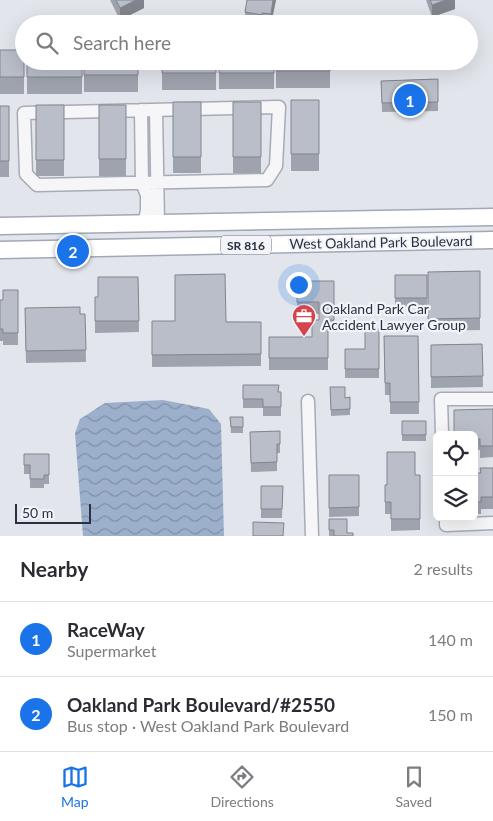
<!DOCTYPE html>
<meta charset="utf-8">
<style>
:root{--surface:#fff;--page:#f2f2f3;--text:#2b2b33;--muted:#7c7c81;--line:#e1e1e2;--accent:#1a73e8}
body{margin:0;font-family:Lato,sans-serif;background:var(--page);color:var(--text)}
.controls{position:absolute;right:15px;bottom:15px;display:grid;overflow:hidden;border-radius:8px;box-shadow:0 5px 20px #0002}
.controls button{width:45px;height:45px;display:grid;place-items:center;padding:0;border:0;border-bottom:1px solid var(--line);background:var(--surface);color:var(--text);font:25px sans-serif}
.scale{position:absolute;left:15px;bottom:12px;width:76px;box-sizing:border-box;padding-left:5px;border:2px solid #2a3144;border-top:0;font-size:14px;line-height:18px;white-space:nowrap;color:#2a3144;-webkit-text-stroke:4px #f2f4f8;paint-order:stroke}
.you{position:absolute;left:298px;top:284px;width:18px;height:18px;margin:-12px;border:4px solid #fff;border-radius:50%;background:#1a73e8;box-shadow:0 0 0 8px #1a73e833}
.badge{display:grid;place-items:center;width:32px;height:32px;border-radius:50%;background:var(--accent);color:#fff;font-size:16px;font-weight:700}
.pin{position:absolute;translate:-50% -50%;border:2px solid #fff;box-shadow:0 1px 5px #0006}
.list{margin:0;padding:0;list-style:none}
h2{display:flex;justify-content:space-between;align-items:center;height:65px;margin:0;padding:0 20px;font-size:21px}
h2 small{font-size:16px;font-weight:400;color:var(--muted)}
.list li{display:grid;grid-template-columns:32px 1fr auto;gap:15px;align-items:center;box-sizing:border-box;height:75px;padding:0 20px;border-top:1px solid var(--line)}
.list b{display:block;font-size:19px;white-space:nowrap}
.list p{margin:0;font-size:16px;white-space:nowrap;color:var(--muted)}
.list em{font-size:16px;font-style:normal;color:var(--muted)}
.icon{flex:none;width:28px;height:28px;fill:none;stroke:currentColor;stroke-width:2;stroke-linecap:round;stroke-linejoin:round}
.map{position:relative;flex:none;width:493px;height:536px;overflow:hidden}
.search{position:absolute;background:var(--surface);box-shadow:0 5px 20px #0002;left:15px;right:15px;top:15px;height:55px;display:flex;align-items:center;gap:12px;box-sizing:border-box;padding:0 18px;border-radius:28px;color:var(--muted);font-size:19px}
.sheet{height:215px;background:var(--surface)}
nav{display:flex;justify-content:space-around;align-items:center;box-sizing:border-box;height:70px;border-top:1px solid var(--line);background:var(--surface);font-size:14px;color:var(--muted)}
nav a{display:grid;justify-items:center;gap:2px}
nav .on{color:var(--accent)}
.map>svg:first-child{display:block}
.water{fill:url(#water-waves)}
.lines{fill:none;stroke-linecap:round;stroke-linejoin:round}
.minor-casing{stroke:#a7abb6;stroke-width:15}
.major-casing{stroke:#a1a8b7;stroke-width:19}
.minor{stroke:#f6f6f9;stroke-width:12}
.major{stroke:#fff;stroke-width:16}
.wall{fill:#9fa3ad}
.shaded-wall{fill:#82858d}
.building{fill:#b9bec9;stroke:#82858d}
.labels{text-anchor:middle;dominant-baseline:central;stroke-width:4.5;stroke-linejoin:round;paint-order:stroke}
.shield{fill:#f2f4f8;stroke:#666c7a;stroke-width:1}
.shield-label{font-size:12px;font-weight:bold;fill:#2a3144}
.street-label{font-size:14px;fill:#2a3144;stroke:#f2f4f8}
.poi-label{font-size:14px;fill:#2a3144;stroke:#f2f4f8;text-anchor:start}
</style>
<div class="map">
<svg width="493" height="536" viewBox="0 0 493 536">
<defs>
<pattern id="water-waves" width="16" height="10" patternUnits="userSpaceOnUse" patternTransform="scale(1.25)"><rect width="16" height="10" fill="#9cb0cc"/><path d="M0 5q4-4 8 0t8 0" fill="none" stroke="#7f90a7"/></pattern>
</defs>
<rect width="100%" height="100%" fill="#e2e5eb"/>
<path class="water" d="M 163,400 L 209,409 L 221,424 L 224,536 L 83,536 L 75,433 L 80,419 L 105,403 Z"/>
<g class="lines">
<g class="minor-casing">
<path id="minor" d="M 279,107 L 276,166 L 267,180 L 37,185 L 26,174 L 24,113 Z
M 141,110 L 142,183 L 147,195 L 147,211 L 144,223
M 156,110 L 158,223
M 308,401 L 312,536
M 442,435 L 441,399 L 493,399
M 446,517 L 446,525 L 493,523"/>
</g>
<g class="major-casing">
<path id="major" d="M 0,226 L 493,217
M 0,250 L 493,240"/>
</g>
<use href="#minor" class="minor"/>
<use href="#major" class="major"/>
</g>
<path class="wall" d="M 110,0 L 144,0 L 144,8 L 120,20 Z
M 247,0 L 276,0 L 271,24 L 245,24 L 245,12 Z
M 426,0 L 455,0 L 455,9 L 432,17 Z
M 0,50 L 24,50 L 24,94 L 0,94 Z
M 27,61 L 82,61 L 82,94 L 27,94 Z
M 84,61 L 138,61 L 138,92 L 84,92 Z
M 162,61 L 216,61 L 216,90 L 162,90 Z
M 219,61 L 274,61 L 274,89 L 219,89 Z
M 276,61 L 330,61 L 330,88 L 276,88 Z
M 438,79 L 438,111 L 382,112 L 381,81 Z
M 291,100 L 319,100 L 319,171 L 291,171 Z
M 173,102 L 201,102 L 201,173 L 173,173 Z
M 233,102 L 261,102 L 261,173 L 233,173 Z
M 36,105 L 64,105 L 64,176 L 36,176 Z
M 99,105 L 126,105 L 126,176 L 99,176 Z
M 0,106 L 9,106 L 9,177 L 0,177 Z
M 480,271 L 480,330 L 428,331 L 428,272 Z
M 395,275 L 427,275 L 427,307 L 395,307 Z
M 138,277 L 139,332 L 95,333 L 95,297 L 98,297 Z
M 297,281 L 334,281 L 334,332 L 328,332 L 328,370 L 269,370 L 269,337 L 312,337 L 319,320 L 319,314 L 297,314 Z
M 18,290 L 18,345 L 3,345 L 3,341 L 0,341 L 0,300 L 3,300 Z
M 25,308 L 80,314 L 85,314 L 86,362 L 26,363 Z
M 152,321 L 261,322 L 261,366 L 152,367 Z
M 379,329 L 379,378 L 345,378 L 345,349 L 365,349 Z
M 384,336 L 418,336 L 419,414 L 390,414 L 390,395 L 385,395 Z
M 482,344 L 483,387 L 431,388 L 431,345 Z
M 243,385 L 281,392 L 281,416 L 263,416 L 263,408 L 243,408 Z
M 330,387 L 345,398 L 350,397 L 350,415 L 331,416 Z
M 493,409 L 493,457 L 480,458 L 480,450 L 474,450 L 474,435 Z
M 230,417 L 243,417 L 243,433 L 231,433 Z
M 402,421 L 426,421 L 426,441 L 402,441 Z
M 280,431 L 280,453 L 277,453 L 277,471 L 251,472 L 250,432 Z
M 24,454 L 49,454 L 49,484 L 44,484 L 44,488 L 30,488 L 30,474 L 24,474 Z
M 493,468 L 493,509 L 481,509 L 481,514 L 474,514 L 474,473 L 480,473 Z
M 329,475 L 359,475 L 359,516 L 329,517 Z
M 415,475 L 420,475 L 420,530 L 391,531 L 391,514 L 385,514 L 385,485 Z
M 261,486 L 283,486 L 282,518 L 261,518 Z
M 329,519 L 347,533 L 353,536 L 329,536 Z"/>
<path class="shaded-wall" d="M 136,0 L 144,0 L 144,8 L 120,20 L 120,8 Z
M 273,0 L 276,0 L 271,24 L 271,14 Z
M 446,0 L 455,0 L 455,9 L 432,17 L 432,5 Z"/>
<path class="building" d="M 116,0 L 136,0 L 120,8 Z
M 247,0 L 273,0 L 271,14 L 262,13 L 262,15 L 245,12 Z
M 430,0 L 446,0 L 432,5 Z
M 0,50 L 24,50 L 24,77 L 0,77 Z
M 27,61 L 82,61 L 82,77 L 27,77 Z
M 84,61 L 138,61 L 138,75 L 84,75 Z
M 162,61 L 216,61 L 216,73 L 162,73 Z
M 219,61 L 274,61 L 274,73 L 219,73 Z
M 276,61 L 330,61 L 330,71 L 276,71 Z
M 438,79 L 438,102 L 382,103 L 381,81 Z
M 291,100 L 319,100 L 319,154 L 291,154 Z
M 173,102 L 201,102 L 201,157 L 173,157 Z
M 233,102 L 261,102 L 261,157 L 233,157 Z
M 36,105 L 64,105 L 64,160 L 36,160 Z
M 99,105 L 126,105 L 126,159 L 99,159 Z
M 0,106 L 9,106 L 9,161 L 0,161 Z
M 480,271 L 480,318 L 428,319 L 428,272 Z
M 225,274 L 226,322 L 261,322 L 261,354 L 152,355 L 152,321 L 175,321 L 175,275 Z
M 395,275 L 427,275 L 427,298 L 395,298 Z
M 98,277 L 138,277 L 139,321 L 95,321 L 95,297 L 98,297 Z
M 297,281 L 334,281 L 334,320 L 328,320 L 328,358 L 269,358 L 269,337 L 312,337 L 312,320 L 319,320 L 319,302 L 297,302 Z
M 3,290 L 18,290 L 18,333 L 3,333 L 3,329 L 0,329 L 0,300 L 3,300 Z
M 80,307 L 80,314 L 85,314 L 86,350 L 26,351 L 25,308 Z
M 365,329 L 379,329 L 379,369 L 345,369 L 345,349 L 365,349 Z
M 384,336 L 418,336 L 419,402 L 390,402 L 390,383 L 385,383 Z
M 482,344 L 483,376 L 431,377 L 431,345 Z
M 243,385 L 279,385 L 278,392 L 281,392 L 281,407 L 263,407 L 263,399 L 243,399 Z
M 330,387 L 345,387 L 345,398 L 350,397 L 350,409 L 331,410 Z
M 493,409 L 493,446 L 480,446 L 480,439 L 474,439 L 474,435 L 454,435 L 454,410 Z
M 230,417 L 243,417 L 243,427 L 231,427 Z
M 402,421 L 426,421 L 426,435 L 402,435 Z
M 280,431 L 280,444 L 277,444 L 277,462 L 251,463 L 250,432 Z
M 387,452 L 415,452 L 415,475 L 420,475 L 420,519 L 391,519 L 391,502 L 385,502 L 385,485 L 387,485 Z
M 24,454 L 49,454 L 49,475 L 44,475 L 44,479 L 30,479 L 30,465 L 24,465 Z
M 480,468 L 493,468 L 493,497 L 481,497 L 481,502 L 474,502 L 474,473 L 481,473 Z
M 329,475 L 359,475 L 359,507 L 329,508 Z
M 261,486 L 283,486 L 282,509 L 261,509 Z
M 329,519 L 347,519 L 347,533 L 353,533 L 353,536 L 334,536 L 334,530 L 329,530 Z
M 253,522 L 284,523 L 283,536 L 253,536 Z"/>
<defs>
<g id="office-pin" transform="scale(1.25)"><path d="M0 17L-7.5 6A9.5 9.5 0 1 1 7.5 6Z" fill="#d4444e" stroke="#f2f4f8"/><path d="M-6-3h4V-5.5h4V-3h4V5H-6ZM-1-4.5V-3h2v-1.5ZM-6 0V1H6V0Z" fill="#fff"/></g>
</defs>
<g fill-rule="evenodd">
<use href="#office-pin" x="304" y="316"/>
</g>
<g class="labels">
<rect class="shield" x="221" y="235.5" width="50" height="19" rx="4"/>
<g class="shield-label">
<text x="246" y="245">SR 816</text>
</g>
<g class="street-label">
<text transform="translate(381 242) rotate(-1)">West Oakland Park Boulevard</text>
</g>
<g class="poi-label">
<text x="322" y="308">Oakland Park Car<tspan x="322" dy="16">Accident Lawyer Group</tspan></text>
</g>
</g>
</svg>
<div class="controls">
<button><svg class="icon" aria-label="locate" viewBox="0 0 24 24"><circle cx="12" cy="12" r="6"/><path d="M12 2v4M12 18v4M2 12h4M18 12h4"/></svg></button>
<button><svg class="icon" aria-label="layers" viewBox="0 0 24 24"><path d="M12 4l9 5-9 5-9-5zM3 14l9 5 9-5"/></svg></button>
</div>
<div class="scale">50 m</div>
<div class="you"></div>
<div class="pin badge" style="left:410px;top:100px">1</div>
<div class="pin badge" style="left:73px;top:251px">2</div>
<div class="search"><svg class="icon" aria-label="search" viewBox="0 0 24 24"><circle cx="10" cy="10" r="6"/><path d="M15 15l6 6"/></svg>Search here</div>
</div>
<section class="sheet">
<h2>Nearby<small>2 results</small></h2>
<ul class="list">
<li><span class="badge">1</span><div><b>RaceWay</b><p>Supermarket</p></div><em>140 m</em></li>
<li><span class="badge">2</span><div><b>Oakland Park Boulevard/#2550</b><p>Bus stop · West Oakland Park Boulevard</p></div><em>150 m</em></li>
</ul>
</section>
<nav>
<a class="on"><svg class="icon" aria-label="map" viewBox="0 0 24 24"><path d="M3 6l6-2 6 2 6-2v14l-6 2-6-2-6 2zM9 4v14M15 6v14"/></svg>Map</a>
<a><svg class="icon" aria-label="directions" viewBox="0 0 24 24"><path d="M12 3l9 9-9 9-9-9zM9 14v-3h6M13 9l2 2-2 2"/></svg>Directions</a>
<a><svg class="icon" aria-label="saved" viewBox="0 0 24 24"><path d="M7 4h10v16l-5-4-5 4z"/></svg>Saved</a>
</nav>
